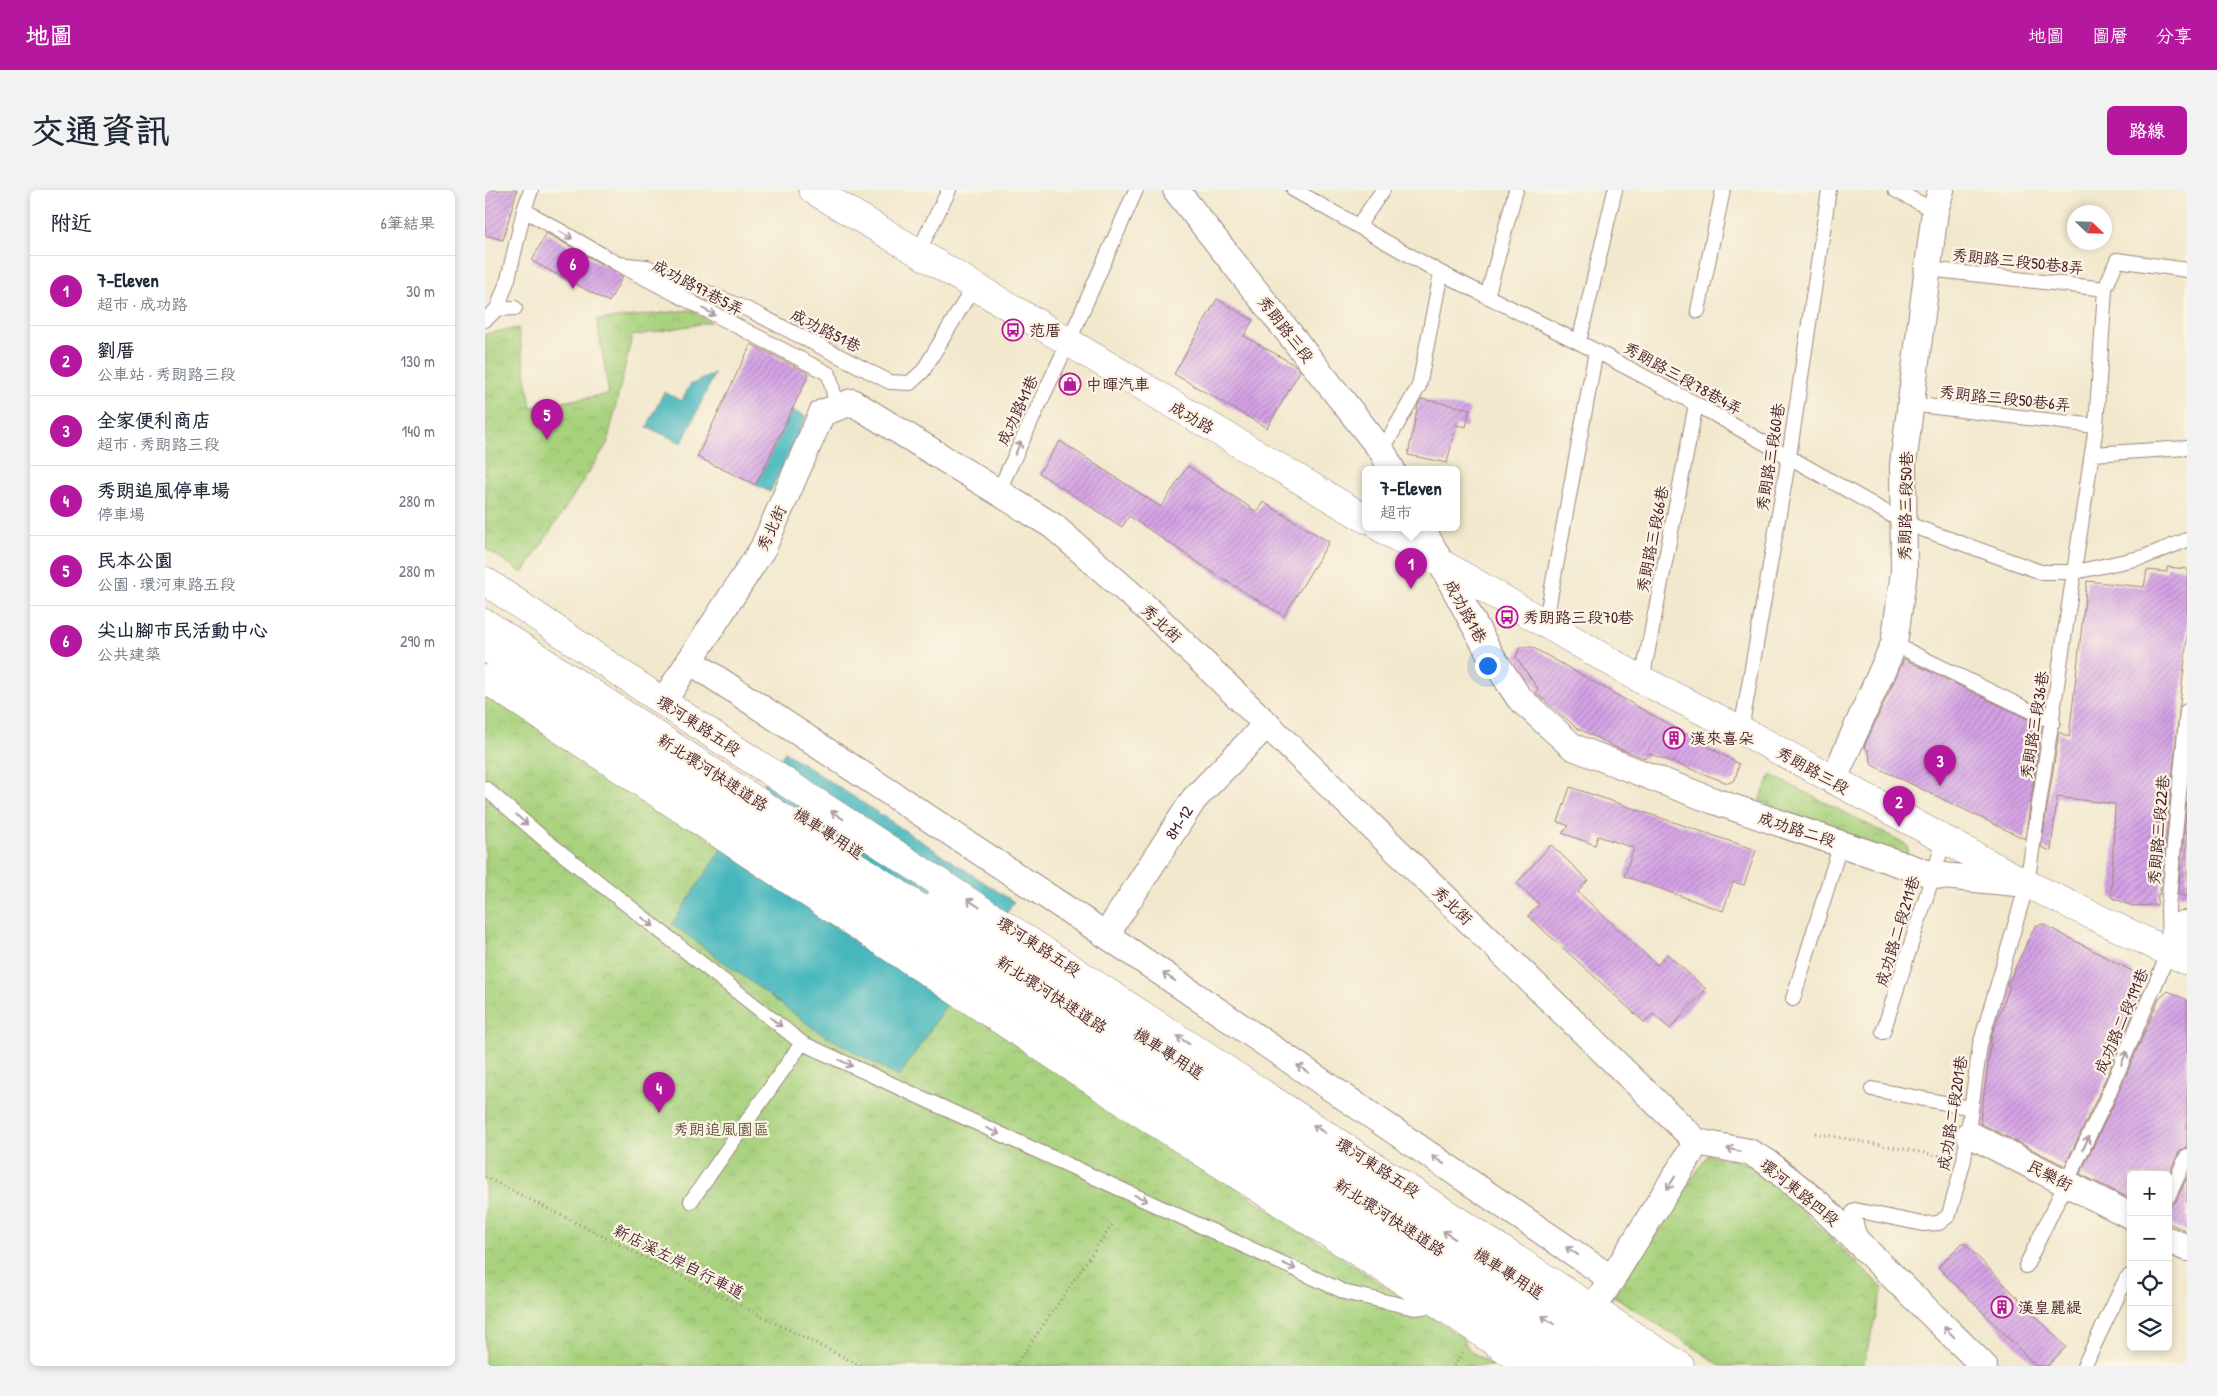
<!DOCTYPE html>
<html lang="zh-TW">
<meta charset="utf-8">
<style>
:root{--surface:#fff;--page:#f2f2f3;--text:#1f2937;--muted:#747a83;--line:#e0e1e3;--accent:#b5179e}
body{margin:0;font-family:"Patrick Hand","LXGW WenKai TC",sans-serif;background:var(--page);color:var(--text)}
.controls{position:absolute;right:15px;bottom:15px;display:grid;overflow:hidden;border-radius:8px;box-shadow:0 2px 8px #0003}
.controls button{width:45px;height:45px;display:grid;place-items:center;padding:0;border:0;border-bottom:1px solid var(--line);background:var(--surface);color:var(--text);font:25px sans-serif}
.compass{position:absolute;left:1582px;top:15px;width:45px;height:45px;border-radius:50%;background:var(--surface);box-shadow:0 2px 8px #0003;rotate:113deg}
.you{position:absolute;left:1002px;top:475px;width:18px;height:18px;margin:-12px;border:4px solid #fff;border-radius:50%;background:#1a73e8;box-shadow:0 0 0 8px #1a73e833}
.badge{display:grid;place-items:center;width:32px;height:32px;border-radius:50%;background:var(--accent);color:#fff;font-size:16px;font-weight:700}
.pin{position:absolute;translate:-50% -41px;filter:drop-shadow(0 1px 2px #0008)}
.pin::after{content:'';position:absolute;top:26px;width:18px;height:15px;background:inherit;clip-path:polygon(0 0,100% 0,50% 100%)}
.popup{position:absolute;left:877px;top:276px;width:98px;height:65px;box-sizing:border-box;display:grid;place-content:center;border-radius:8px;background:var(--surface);filter:drop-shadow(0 1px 4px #0005);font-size:16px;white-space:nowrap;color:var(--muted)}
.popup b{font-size:19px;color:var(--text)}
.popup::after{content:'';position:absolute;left:50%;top:100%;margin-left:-10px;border:10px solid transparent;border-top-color:var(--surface)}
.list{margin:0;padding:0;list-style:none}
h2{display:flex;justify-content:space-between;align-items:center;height:65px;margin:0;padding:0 20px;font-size:21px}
h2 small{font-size:16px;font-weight:400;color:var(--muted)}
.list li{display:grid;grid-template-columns:32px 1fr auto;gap:15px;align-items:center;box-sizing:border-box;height:70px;padding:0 20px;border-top:1px solid var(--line)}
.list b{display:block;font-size:19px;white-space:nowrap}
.list p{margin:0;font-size:16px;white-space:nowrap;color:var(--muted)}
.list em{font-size:16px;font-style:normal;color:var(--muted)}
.icon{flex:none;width:28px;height:28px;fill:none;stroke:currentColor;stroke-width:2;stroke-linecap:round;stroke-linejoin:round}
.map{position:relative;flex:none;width:1702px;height:1176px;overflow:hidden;border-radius:8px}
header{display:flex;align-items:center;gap:30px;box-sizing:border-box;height:70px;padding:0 25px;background:var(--accent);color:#fff}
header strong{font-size:24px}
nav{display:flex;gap:28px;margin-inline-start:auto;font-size:18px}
.intro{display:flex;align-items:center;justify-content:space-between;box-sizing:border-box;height:120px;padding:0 30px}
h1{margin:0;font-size:35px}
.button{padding:12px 22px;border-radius:8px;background:var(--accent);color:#fff;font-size:18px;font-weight:700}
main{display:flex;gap:30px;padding:0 30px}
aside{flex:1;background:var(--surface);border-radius:8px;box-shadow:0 2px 8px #0003}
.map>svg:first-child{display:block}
.park{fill:url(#park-crowns);stroke:#797854}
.water{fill:#47b7bd;stroke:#486b74}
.building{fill:url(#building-hatch)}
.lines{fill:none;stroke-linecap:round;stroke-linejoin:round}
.lane-casing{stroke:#9e847c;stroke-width:16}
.street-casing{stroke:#9e847c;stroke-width:28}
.secondary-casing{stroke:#9e847c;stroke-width:29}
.highway-casing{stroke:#9e847c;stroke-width:29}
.path{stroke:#9e847c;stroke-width:3;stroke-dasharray:1 4;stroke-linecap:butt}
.lane{stroke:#fff;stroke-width:14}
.street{stroke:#fff;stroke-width:26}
.secondary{stroke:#fff;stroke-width:28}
.highway{stroke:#fff;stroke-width:28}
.oneway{stroke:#ae9aa0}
.labels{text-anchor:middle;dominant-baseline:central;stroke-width:4.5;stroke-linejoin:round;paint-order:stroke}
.street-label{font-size:16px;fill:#4a1f2b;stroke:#fcf5e5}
.poi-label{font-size:16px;fill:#4a1f2b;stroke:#fcf5e5;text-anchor:start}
.park-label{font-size:16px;fill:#654;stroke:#fcf5e5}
</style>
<header>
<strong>地圖</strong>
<nav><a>地圖</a><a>圖層</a><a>分享</a></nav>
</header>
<div class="intro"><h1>交通資訊</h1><a class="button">路線</a></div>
<main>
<aside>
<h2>附近<small>6筆結果</small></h2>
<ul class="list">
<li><span class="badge">1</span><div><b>7-Eleven</b><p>超市 · 成功路</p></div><em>30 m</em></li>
<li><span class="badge">2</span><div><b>劉厝</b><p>公車站 · 秀朗路三段</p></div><em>130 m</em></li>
<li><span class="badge">3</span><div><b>全家便利商店</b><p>超市 · 秀朗路三段</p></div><em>140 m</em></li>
<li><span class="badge">4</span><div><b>秀朗追風停車場</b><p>停車場</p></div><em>280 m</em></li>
<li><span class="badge">5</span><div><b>民本公園</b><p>公園 · 環河東路五段</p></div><em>280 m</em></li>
<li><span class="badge">6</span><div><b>尖山腳市民活動中心</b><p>公共建築</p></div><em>290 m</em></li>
</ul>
</aside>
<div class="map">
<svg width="1702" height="1176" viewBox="0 0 1702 1176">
<defs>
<pattern id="park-crowns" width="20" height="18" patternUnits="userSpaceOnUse" patternTransform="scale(1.25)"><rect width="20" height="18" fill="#a8d27e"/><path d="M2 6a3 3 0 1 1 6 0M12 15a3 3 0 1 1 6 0" fill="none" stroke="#92b46d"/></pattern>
<pattern id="building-hatch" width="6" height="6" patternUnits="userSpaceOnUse" patternTransform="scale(1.25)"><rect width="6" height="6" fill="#d4a2e6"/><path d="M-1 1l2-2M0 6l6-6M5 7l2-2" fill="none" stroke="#ae83bb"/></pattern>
</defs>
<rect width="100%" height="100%" fill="#fcf5e5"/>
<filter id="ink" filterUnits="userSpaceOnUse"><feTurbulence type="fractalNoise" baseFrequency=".02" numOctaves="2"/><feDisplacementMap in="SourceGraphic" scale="10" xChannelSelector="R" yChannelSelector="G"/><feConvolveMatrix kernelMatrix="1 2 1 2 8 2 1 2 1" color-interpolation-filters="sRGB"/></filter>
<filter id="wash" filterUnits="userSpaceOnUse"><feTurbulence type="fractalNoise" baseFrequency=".0096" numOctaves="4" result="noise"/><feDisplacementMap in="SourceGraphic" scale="20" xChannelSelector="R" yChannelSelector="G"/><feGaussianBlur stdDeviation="1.12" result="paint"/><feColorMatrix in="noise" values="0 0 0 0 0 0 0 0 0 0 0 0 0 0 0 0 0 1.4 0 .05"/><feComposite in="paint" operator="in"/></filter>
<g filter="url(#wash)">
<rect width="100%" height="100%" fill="#f1e8cd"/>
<path class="park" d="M 206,120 L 226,132 L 147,146 L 122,254 L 38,383 L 0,358 L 0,144 L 33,138 L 46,217 L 124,204 L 112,130 Z
M 0,501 L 977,1147 L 984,1160 L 1009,1176 L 0,1176 Z
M 1286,585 L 1419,653 L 1423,658 L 1423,662 L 1420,664 L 1414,664 L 1274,611 Z
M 1223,965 L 1261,973 L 1277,982 L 1398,1098 L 1378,1176 L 1237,1176 L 1129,1106 Z"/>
<path class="water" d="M 230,183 L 197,253 L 162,237 L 179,202 L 197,211 L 205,195 Z
M 307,220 L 321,227 L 285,302 L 271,295 Z
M 300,562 L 529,712 L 414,887 L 334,842 L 187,734 Z"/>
<g id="blocks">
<path class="building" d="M 0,0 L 32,0 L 18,50 L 0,45 Z
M 61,43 L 138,86 L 124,112 L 47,71 Z
M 732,109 L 768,130 L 759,146 L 810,175 L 815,181 L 782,238 L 689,184 Z
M 266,154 L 324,184 L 271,295 L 212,267 Z
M 937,209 L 985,219 L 981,237 L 971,235 L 962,273 L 923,265 L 933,215 Z
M 575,251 L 676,317 L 703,276 L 772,322 L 778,312 L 844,352 L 799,426 L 733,386 L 644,326 L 637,337 L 554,283 Z
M 1682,377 L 1702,379 L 1702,448 L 1675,704 L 1673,704 L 1672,715 L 1647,716 L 1626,707 L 1630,614 L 1572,607 L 1566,661 L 1556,657 L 1574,542 L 1584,547 L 1602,391 L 1659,397 L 1662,380 L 1682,382 Z
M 1035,457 L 1047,457 L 1254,574 L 1250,590 L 1243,593 L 1163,563 L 1160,568 L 1130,557 L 1092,538 L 1051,503 L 1053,499 L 1031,467 Z
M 1419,469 L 1557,536 L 1540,649 L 1387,575 L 1383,560 L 1379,557 Z
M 1085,597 L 1271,660 L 1259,695 L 1248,692 L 1238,721 L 1139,686 L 1149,658 L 1113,646 L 1110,655 L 1077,643 L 1084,636 L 1073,632 Z
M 1702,612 L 1702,706 L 1693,705 Z
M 1066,655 L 1103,690 L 1093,702 L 1172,775 L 1182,764 L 1221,799 L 1185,839 L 1168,824 L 1160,833 L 1043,726 L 1054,714 L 1032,693 Z
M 1558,734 L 1647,781 L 1657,803 L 1612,908 L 1580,976 L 1495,933 L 1507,844 L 1525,796 L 1522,795 L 1550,736 Z
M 1683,801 L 1702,810 L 1702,957 L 1694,962 L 1683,986 L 1646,985 L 1646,1009 L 1595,984 L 1628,915 L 1674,809 Z
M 1702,987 L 1702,1041 L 1683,1033 L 1683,1016 L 1691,1011 Z
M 1478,1052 L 1581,1157 L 1562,1176 L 1551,1176 L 1453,1077 Z"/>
</g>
</g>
<g filter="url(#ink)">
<use href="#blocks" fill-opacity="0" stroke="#9e847c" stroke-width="1"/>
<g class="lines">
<g class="lane-casing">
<path id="lane" d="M 809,0 L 956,83 L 1111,161 L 1211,214 L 1420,333 L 1556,382 L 1590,382 L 1659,367 L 1702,350
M 1410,0 L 1450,21
M 39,20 L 133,74 L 344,184 L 352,217
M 873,36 L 898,0
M 433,62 L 464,0
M 133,74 L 162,77 L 266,121 L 405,192 L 425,193 L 438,181 L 489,96
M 1443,79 L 1620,99
M 1002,107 L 1031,0
M 12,119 L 30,118
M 1213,121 L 1238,0
M 0,130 L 12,119 L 23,89 L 39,20 L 46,0
M 1094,152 L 1130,0
M 1425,214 L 1611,236
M 897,261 L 934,196 L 956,83
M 1607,264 L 1702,258
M 513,302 L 583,153 L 651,0
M 1060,435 L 1111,161
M 1409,454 L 1568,532
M 1157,490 L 1211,214
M 1256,540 L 1304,267 L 1344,0
M 0,598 L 60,650 L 317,853 L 862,1103 L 930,1118 L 951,1115
M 1308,809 L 1356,653
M 1398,842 L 1459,651
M 1387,899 L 1486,918
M 1683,1007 L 1702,966
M 206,1011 L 317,853
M 1375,1048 L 1368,1022 L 1370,1020 L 1438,1034 L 1454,1033 L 1464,1025 L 1479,970 L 1495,855 L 1542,694 L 1611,236 L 1620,99 L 1632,70 L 1702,80
M 1541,1076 L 1620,912 L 1684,762 L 1683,717 L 1702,521
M 1599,1176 L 1641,1089 L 1646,1085"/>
</g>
<g class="street-casing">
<g id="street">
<path d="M 691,0 L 897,261 L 907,280"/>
<path d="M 937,338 L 1004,462 L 1034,508 L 1088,557 L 1229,611 L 1448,685 L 1541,694"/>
<path d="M 205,471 L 621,745 L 1127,1089"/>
<path d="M 178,512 L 278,358 L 337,223 L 367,212 L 568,336 L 666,422 L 1212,952"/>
<path d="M 1348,591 L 1409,454 L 1419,382 L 1418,275 L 1450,21 L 1456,0"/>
<path d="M 452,713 L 1167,1176"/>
<path id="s1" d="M 621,745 L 709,609 L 782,534"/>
<path d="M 1684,762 L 1698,734 L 1702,734"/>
<path d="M 1484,944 L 1646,1026"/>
<path d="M 1212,952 L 1264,962 L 1282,972 L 1334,1014 L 1499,1176"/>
<path d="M 1683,1050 L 1702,1058"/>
<path d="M 1096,1138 L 1212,952"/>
<path d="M 1023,1146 L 1069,1176"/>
</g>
</g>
<g class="secondary-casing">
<path id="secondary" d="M 328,0 L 881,329
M 896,338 L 1157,490 L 1256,540 L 1542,694 L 1702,771
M 0,391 L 178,512 L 1195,1176
M 0,489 L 650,919 L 954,1114 L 1045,1176"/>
</g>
<g class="highway-casing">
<path id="highway" d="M 0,433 L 1134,1176
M 0,457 L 664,895 L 1096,1176"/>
</g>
<path class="path" d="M 1330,943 L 1462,967
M 0,987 L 376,1176
M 530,1176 L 627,1035
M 969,1176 L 979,1159"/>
<use href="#lane" class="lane"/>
<use href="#street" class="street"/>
<use href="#secondary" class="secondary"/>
<use href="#highway" class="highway"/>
</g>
<defs><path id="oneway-shaft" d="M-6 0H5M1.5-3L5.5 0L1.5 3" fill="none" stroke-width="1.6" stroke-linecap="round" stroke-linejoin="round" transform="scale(1.25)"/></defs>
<g class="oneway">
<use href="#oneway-shaft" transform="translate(81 45) rotate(30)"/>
<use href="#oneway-shaft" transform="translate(224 122) rotate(28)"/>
<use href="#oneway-shaft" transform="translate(533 258) rotate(-65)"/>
<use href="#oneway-shaft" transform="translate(352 625) rotate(-147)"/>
<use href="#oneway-shaft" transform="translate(37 630) rotate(41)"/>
<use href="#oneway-shaft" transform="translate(488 713) rotate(-147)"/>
<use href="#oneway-shaft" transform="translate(163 732) rotate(38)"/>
<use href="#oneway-shaft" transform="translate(684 787) rotate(-146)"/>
<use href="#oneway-shaft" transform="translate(291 832) rotate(38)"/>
<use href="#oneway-shaft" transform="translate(698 850) rotate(-147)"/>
<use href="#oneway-shaft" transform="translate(1639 868) rotate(-67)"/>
<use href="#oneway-shaft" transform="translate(361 873) rotate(25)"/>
<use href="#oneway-shaft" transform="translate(818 879) rotate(-146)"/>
<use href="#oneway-shaft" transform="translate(834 939) rotate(-147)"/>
<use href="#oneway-shaft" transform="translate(508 941) rotate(25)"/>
<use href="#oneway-shaft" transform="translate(1601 953) rotate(-65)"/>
<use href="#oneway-shaft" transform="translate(1249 960) rotate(-169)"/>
<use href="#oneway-shaft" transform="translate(953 970) rotate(-146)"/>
<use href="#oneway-shaft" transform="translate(1186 993) rotate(122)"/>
<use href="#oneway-shaft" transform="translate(656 1008) rotate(25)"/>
<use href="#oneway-shaft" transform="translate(964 1045) rotate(-147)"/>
<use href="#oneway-shaft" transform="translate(1087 1061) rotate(-146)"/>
<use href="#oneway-shaft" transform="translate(804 1076) rotate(25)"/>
<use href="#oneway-shaft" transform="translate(1063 1130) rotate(-147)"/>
<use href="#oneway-shaft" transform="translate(1464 1142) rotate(-135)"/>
</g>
</g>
<defs>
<g id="bus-ring" transform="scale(1.125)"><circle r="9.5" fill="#fcf5e5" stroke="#b5179e" stroke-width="1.5"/><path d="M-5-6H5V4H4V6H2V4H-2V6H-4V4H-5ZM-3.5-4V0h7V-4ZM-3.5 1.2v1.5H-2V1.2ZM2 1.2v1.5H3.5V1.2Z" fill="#b5179e"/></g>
<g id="shop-ring" transform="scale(1.125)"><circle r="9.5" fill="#fcf5e5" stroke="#b5179e" stroke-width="1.5"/><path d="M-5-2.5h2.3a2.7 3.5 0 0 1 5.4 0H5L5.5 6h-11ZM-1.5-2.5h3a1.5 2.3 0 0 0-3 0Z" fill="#b5179e"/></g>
<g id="building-ring" transform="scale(1.125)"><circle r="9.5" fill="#fcf5e5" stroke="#b5179e" stroke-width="1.5"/><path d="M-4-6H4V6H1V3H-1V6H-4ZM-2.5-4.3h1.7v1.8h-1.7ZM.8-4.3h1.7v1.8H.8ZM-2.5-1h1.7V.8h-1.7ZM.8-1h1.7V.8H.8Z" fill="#b5179e"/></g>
</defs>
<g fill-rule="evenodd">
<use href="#bus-ring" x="528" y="140"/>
<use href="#shop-ring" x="585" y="194"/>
<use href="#bus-ring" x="1022" y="427"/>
<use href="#building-ring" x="1189" y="548"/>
<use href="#building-ring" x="1517" y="1117"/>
</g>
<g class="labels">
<g class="street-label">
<text transform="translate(1533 71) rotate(6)">秀朗路三段50巷8弄</text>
<text transform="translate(213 97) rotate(28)">成功路97巷5弄</text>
<text transform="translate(801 139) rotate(52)">秀朗路三段</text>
<text transform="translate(341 140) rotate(27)">成功路51巷</text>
<text transform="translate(1198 188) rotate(29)">秀朗路三段78巷4弄</text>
<text transform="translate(1520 208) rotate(6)">秀朗路三段50巷6弄</text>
<text transform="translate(532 220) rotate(-65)">成功路41巷</text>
<text transform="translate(707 227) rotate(30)">成功路</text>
<text transform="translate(1285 267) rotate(-81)">秀朗路三段60巷</text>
<text transform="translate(1420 316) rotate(-89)">秀朗路三段50巷</text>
<text transform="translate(286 338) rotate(-65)">秀北街</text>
<text transform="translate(1167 349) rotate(-79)">秀朗路三段66巷</text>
<text transform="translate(981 421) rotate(61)">成功路1巷</text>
<text transform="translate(677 433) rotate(43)">秀北街</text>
<text transform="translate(214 535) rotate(33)">環河東路五段</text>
<text transform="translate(1549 535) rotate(-81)">秀朗路三段36巷</text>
<text transform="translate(1328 580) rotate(29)">秀朗路三段</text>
<text transform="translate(228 582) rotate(33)">新北環河快速道路</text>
<text stroke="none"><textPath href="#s1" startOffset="134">8M-12</textPath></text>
<text transform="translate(1312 639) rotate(18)">成功路二段</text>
<text transform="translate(1673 640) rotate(-85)">秀朗路三段22巷</text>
<text transform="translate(344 643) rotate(33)">機車專用道</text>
<text transform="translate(968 715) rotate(44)">秀北街</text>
<text transform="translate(1412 741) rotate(-73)">成功路二段211巷</text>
<text transform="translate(554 756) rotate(33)">環河東路五段</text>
<text transform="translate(567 804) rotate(33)">新北環河快速道路</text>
<text transform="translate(1636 831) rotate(-67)">成功路二段191巷</text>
<text transform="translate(684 863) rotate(33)">機車專用道</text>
<text transform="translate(1467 923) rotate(-81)">成功路二段201巷</text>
<text transform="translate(893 977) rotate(33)">環河東路五段</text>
<text transform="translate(1565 985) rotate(27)">民樂街</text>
<text transform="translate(1315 1002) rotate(39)">環河東路四段</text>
<text transform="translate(905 1027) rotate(33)">新北環河快速道路</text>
<text transform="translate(194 1071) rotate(27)">新店溪左岸自行車道</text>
<text transform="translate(1024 1083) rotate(33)">機車專用道</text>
</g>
<g class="poi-label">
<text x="544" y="140">范厝</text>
<text x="601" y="194">中暉汽車</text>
<text x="1038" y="427">秀朗路三段70巷</text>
<text x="1205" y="548">漢來喜朵</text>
<text x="1533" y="1117">漢皇麗緹</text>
</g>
<g class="park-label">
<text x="236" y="939">秀朗追風園區</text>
</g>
</g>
</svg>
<div class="controls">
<button>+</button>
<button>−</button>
<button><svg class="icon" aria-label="locate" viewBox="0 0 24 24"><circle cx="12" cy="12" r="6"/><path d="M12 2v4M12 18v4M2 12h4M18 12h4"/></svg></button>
<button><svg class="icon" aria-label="layers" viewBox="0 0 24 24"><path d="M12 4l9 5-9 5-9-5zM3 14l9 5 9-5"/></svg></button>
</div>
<svg class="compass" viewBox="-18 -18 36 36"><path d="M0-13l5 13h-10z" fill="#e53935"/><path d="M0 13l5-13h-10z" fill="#747a83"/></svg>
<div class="you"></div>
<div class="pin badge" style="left:926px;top:399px">1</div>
<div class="popup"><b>7-Eleven</b>超市</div>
<div class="pin badge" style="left:1414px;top:637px">2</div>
<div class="pin badge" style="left:1455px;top:596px">3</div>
<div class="pin badge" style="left:174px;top:923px">4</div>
<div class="pin badge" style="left:62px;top:250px">5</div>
<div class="pin badge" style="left:88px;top:99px">6</div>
</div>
</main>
